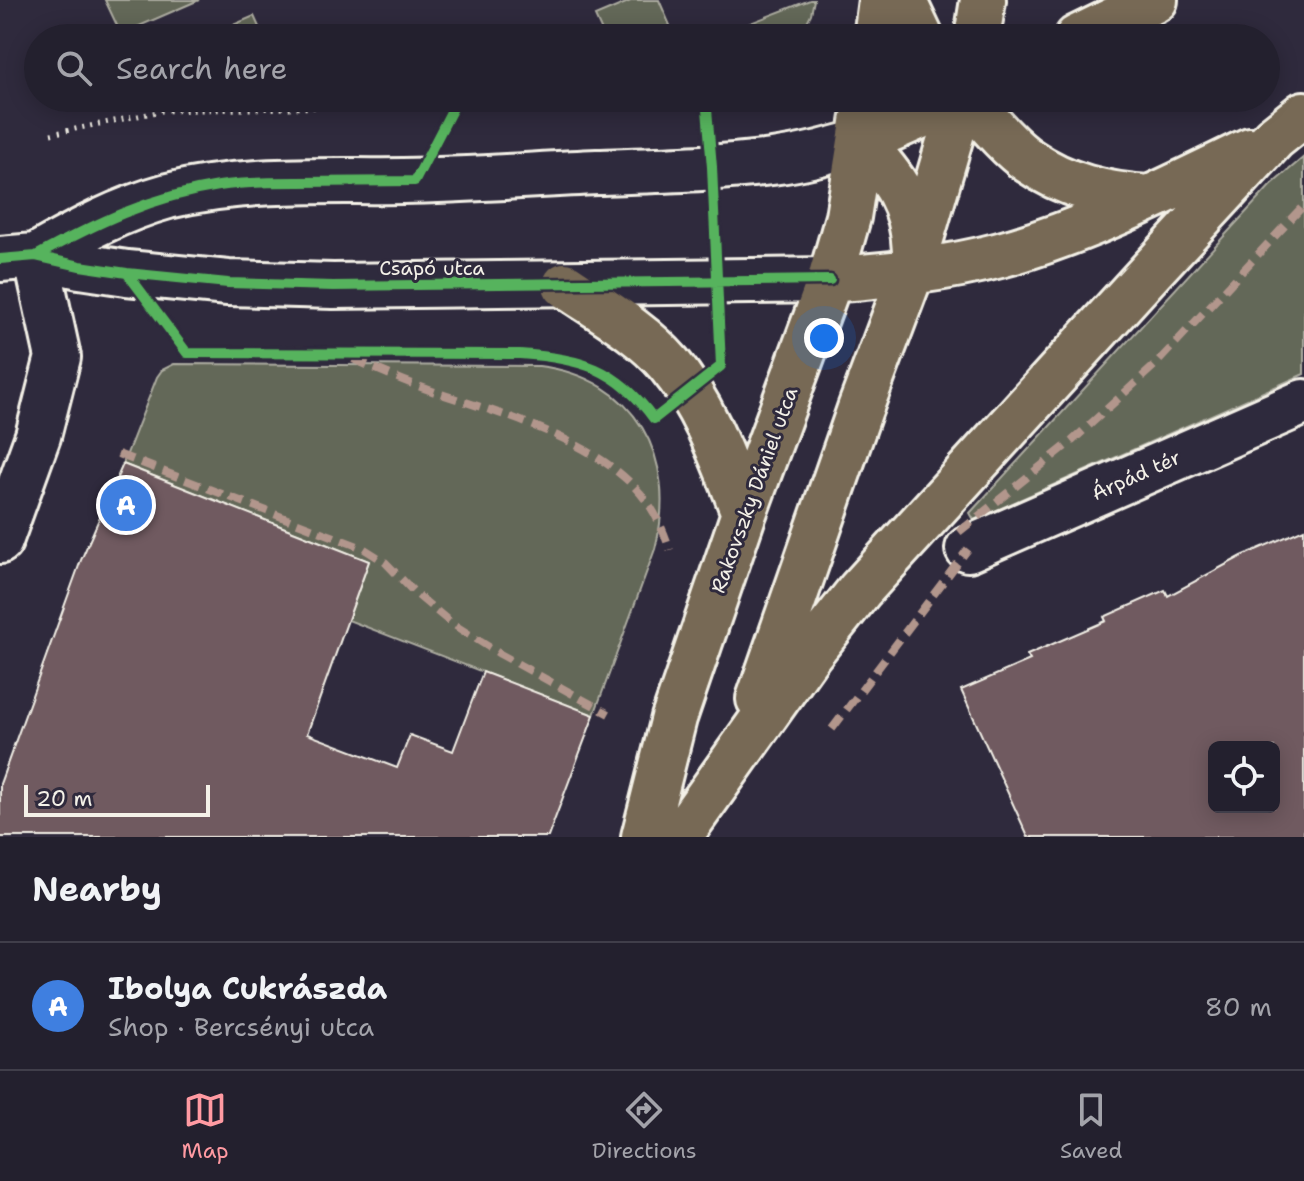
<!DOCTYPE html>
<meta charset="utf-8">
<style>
:root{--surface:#23202e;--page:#2b2836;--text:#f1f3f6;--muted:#a3a3aa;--line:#403e4a;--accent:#ff9aa2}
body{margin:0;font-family:"Shantell Sans",sans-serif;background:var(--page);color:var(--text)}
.controls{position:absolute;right:24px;bottom:24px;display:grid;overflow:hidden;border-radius:12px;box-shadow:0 4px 20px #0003}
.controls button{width:72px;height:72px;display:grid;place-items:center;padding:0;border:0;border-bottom:2px solid var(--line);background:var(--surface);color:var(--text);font:40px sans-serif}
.scale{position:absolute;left:24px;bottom:20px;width:186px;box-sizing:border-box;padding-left:8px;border:4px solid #f4f1e8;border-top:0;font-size:22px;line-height:28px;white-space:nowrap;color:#f4f1e8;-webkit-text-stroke:6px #2f2a3d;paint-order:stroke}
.you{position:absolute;left:824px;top:338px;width:28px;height:28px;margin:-20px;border:6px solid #fff;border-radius:50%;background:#1a73e8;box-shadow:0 0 0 12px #1a73e833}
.badge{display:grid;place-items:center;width:52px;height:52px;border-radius:50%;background:var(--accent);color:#fff;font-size:26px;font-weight:700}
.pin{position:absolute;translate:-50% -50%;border:4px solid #fff;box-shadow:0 2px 8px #0006}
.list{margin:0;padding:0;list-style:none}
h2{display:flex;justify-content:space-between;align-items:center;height:104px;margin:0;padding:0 32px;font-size:34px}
h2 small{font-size:26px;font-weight:400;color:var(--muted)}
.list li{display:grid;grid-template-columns:52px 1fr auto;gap:24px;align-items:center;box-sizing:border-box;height:128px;padding:0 32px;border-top:2px solid var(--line)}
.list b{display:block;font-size:30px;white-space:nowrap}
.list p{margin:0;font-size:26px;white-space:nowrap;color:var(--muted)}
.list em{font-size:26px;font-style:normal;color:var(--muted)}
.icon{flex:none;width:44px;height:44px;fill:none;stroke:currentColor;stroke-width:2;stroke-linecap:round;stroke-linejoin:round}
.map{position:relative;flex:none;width:1304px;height:837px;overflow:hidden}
.search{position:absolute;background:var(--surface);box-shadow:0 4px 20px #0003;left:24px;right:24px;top:24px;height:88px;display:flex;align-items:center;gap:20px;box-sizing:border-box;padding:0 28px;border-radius:44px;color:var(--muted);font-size:30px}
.sheet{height:232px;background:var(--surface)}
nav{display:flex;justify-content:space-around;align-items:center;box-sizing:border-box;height:112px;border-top:2px solid var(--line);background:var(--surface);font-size:22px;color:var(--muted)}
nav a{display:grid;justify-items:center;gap:4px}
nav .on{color:var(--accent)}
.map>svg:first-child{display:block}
.green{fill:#646759;stroke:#acaca0;stroke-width:2}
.building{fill:#705a60;stroke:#f4f1e8;stroke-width:2;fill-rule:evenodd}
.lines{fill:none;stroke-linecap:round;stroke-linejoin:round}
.minor-casing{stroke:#f4f1e8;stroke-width:50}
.major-casing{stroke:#f4f1e8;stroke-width:50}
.path{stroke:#f4f1e8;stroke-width:5;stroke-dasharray:2 6;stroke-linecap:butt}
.minor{stroke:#2f2a3d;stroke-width:44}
.major{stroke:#776954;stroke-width:44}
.quiet{stroke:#b2968c;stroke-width:8;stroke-dasharray:16 8;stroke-linecap:butt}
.cycleway-casing{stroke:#2f2a3d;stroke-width:15}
.cycleway{stroke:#56b35d;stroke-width:10}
.labels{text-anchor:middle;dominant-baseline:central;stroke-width:6;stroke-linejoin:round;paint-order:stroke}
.street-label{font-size:20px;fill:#f4f1e8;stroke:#2f2a3d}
</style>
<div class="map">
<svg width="1304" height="837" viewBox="0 0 1304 837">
<rect width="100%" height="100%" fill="#2f2a3d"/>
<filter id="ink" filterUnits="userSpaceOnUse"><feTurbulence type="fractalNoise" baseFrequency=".0125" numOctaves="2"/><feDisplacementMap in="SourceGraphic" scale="16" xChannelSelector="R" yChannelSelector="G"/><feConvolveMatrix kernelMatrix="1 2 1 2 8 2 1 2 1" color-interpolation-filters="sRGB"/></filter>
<g filter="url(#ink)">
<path class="green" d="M 105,0 L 199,0 L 121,34 Z
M 633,0 L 659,0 L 672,30 L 653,38 L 605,38 L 595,16 Z
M 810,0 L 814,0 L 811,14 L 799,38 L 730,38 L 734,32 L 740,27 Z
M 254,16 L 264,38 L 203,38 Z
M 1304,157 L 1304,374 L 974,520 L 970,513 L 1271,185 Z
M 174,364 L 539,366 C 636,378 679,458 655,549 L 594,715 L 348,620 L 369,561 L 123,464 L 157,377 L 162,370 Z"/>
<path class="building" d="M 123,464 L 369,561 L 307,734 L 397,768 L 410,735 L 453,751 L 483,672 L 594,715 L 548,837 L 0,837 L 0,784 L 81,560 Z
M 1304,529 L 1304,837 L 1028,837 L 961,690 L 1030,660 L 1027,655 L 1106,621 L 1104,617 L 1165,590 L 1168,596 L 1242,556 ZM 1214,747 L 1274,747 L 1274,807 L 1214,807 Z"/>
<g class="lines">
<g class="minor-casing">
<path id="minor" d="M 36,256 C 78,232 121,209 168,196 C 245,177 325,182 403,181 C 468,180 533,175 597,172 C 655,170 714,169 772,162 C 803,158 832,150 861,142
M 0,259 L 36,256 L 80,266 L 127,273 L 228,283 L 333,286 L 830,280
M 0,541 L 38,436 L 58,357 L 36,256
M 968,549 L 1304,402"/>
</g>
<g class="major-casing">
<path id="major" d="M 903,0 L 921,38
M 876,38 L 881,0
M 977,38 L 983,0
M 1077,38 L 1155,0
M 967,98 C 985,118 1007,146 1029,161 C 1065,186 1105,195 1148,198
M 861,142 C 894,178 913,202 915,251
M 861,142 L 918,117 L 955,98
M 830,280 C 887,275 945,270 1000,255 C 1088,231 1169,189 1250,150
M 565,285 C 600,309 641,331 669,364 C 705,407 724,462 744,513
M 759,699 L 860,409 L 911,273 L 962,98
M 644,837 L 674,718 L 744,513 L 830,280 L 848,217 L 867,98
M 679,837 L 809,654 L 860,590 L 1151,271 L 1274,138 L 1304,114"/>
</g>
<path class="path" d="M 51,134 L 162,111 L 334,107"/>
<use href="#minor" class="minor"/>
<use href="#major" class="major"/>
<path class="quiet" d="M 353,359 C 379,370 405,382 432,391 C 503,415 606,441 650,506 C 659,520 665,535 670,550
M 118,454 L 363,548 L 385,562 L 415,593 L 451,623 L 500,654 L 609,714
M 959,532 L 1072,441 L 1155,365 L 1304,205
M 832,729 L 968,549"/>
<g class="cycleway-casing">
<path id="cycleway" d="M 36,256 C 94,224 152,196 219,186 C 244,182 272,182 298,182 C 337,182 376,181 415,181 L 454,106 L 465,98
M 0,259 L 36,256 L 80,266 L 127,273 L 228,283 L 333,286 L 830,280
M 127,273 L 187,353 L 520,354 C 580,358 617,368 654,419 L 721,366 L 712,167 L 706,98"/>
</g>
<use href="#cycleway" class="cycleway"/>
</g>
</g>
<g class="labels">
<g class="street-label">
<text x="432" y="268">Csapó utca</text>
<text transform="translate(1136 475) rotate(-24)">Árpád tér</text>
<text transform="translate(754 490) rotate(-70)">Rakovszky Dániel utca</text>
</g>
</g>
</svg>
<div class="controls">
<button><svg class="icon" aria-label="locate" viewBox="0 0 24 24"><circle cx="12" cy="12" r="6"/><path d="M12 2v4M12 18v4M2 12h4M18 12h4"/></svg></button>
</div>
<div class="scale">20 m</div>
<div class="you"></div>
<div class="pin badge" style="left:126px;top:505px;background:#3f7fe0">A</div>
<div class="search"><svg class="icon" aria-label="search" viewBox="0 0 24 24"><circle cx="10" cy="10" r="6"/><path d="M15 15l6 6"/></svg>Search here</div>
</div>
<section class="sheet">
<h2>Nearby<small></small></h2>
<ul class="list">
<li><span class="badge" style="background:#3f7fe0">A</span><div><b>Ibolya Cukrászda</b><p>Shop · Bercsényi utca</p></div><em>80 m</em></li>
</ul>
</section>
<nav>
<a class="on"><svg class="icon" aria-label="map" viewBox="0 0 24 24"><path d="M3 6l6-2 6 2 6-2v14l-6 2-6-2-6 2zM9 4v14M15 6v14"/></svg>Map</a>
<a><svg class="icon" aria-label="directions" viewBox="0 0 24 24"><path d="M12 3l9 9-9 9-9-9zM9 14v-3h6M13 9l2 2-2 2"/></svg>Directions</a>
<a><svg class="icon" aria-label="saved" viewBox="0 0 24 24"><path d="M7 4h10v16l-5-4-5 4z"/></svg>Saved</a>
</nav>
